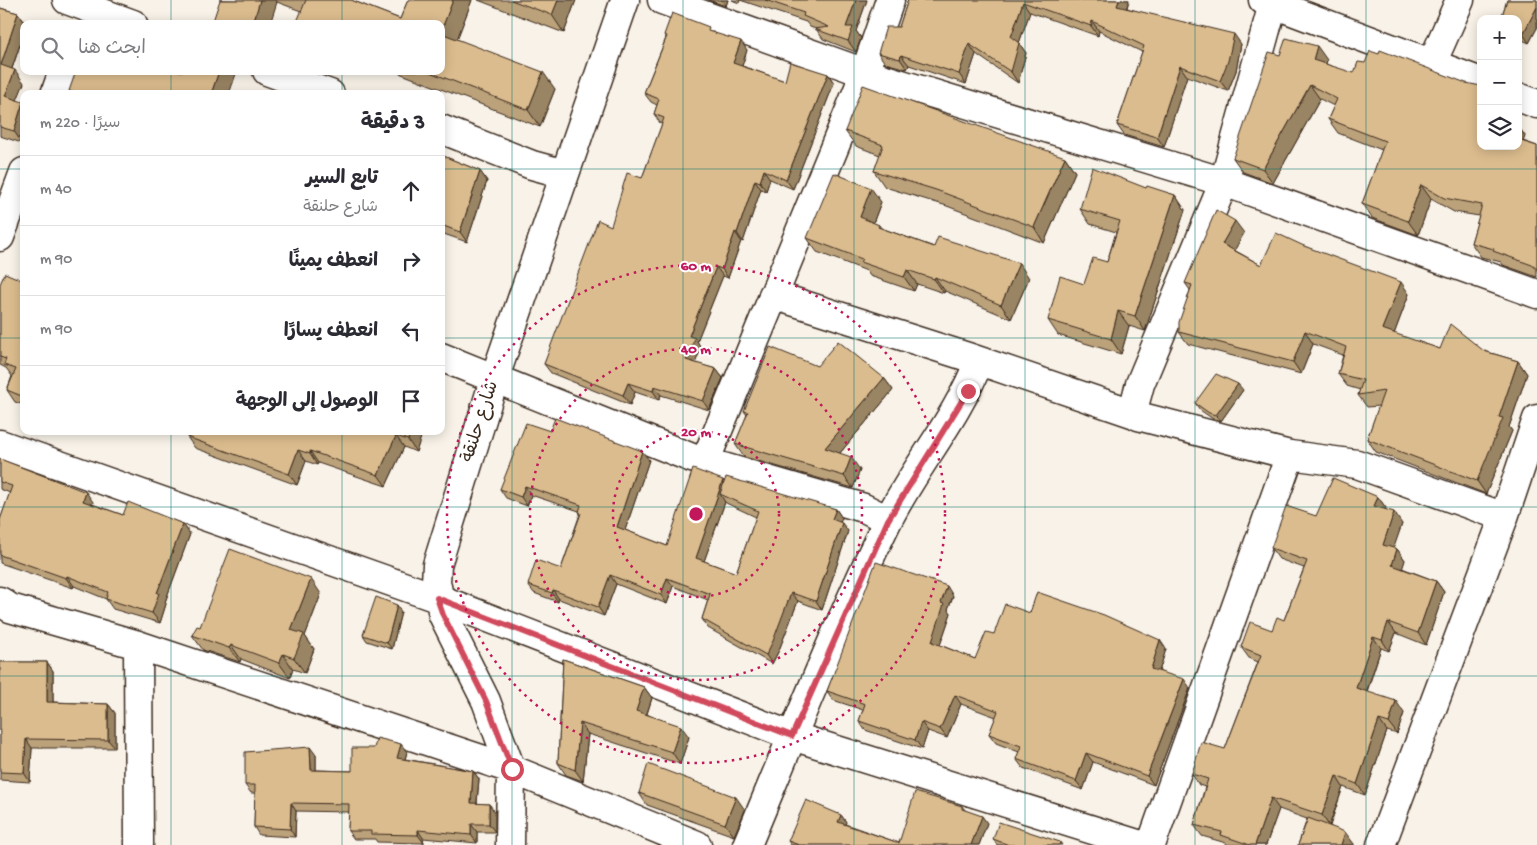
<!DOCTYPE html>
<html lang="ar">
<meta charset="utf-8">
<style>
:root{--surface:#fff;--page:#f2f2f3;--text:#2b2b33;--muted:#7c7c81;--line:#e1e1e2}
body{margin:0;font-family:"Gochi Hand","Playpen Sans Arabic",sans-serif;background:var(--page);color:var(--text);direction:rtl}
.controls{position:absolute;right:15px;top:15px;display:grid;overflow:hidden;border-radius:10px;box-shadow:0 2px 12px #0003}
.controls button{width:45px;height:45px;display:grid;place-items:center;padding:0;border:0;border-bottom:1px solid var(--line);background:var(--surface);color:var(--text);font:25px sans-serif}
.stop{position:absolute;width:15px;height:15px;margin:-11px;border:4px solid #d1495b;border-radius:50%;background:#fff}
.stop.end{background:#d1495b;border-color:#fff;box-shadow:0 1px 5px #0008}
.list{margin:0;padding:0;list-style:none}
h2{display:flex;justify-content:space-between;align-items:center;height:65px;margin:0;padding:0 20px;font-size:21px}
h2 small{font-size:16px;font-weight:400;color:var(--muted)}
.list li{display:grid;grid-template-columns:32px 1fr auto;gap:15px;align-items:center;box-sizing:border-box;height:70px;padding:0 20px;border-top:1px solid var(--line)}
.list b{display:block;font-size:19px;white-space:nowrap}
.list p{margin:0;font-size:16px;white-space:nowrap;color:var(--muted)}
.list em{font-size:16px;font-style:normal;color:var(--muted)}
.icon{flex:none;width:28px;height:28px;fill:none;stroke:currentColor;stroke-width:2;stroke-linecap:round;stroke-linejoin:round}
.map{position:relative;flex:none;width:1537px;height:845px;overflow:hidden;direction:ltr}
.search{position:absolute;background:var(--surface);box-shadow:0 2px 12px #0003;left:20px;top:20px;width:425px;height:55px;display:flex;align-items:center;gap:12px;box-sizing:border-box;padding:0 18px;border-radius:10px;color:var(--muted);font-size:19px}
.panel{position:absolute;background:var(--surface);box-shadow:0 2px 12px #0003;left:20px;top:90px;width:425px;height:345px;border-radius:10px;direction:rtl}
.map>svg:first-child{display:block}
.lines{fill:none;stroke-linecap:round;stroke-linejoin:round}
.minor-casing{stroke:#3b2a1e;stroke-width:31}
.minor{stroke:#fff;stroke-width:28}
.wall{fill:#bca27a;stroke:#3b2a1e;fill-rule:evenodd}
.shaded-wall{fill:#998463;stroke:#3b2a1e}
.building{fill:#dbbc8e;stroke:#3b2a1e}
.route{stroke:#d1495b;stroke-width:6}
.grid{fill:none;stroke:#0f766e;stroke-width:1;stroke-opacity:0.55}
.ring{fill:none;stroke:#c2185b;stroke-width:2.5;stroke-dasharray:2.5 5}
.labels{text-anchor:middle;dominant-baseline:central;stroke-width:4;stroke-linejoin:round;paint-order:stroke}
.street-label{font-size:18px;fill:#3b2a1e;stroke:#fff}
.centre{fill:#c2185b;stroke:#fff;stroke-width:2.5}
.ring-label{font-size:15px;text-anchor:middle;font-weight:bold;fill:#c2185b;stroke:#fff;stroke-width:4;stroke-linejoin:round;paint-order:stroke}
</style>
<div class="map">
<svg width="1537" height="845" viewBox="0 0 1537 845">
<rect width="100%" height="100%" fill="#f8f2e8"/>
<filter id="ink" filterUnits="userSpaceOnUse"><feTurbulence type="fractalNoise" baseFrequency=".02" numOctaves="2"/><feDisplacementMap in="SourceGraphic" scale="10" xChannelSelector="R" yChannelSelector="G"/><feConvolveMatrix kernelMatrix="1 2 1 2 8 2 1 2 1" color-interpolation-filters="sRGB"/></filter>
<g filter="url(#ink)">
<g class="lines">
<g class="minor-casing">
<path id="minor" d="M 67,0 L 133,24
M 662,0 L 865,73 L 1224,182 L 1537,294
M 1263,0 L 1481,82
M 1273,4 L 1224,182 L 1140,384 L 1133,410 L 1138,416 L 1290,455 L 1357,464 L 1504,517
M 1432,63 L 1460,0
M 267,71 L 330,94
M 55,94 L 63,71
M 1518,97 L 1537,104
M 441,129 L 532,165 L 565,174
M 0,237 L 24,172
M 773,295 L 968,357 L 1135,414
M 441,357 L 692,458 L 864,508 L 888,520
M 0,444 L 437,598 L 792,736 L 1141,845
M 705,462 L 865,73 L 890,0
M 0,601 L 10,608 L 138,645 L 511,769 L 697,845
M 138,645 L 139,845
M 510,845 L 511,769 L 486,701 L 443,615 L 436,582 L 437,565 L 495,377 L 625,0
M 747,845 C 792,737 836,627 887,522 C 915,466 957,419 979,361
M 1151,845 L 1290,455
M 1381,845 L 1504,517 L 1537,419"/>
</g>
<use href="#minor" class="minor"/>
</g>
<path class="wall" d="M 220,0 L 351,0 L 400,19 L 408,0 L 472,0 L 457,39 L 555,89 L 540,127 L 394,71 L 441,71 L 301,11 L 277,2 Z
M 478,0 L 576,0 L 564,33 Z
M 708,0 L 728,0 L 726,6 Z
M 732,0 L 867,0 L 856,31 L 861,38 L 856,52 L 823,39 L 816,29 L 810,27 L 806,22 L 740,0 L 739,3 Z
M 908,0 L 1129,0 L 1127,8 L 1241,44 L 1236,71 L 1228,91 L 1187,76 L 1164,147 L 1124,135 L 1117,125 L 1142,52 L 1099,31 L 1098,36 L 1030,12 L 1019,43 L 1026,53 L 1018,83 L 976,54 L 966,84 L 909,65 L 907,69 L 885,63 L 878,53 L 899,27 Z
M 1507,0 L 1537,0 L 1537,28 L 1529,43 L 1518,38 L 1518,19 L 1501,19 Z
M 0,8 L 18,13 L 26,24 L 24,24 L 24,33 L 12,69 L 24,83 L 17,99 L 22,143 L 0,136 Z
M 713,32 L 747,50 L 742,66 L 785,81 L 828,74 L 834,83 L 793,189 L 770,179 L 766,191 L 761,189 L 743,242 L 741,241 L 728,278 L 723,276 L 697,341 L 701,348 L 695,363 L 716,369 L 723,378 L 709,410 L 661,395 L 659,400 L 635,392 L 630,405 L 551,373 L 544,364 L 611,226 L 642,178 L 662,124 L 660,123 L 654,114 L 657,105 L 651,102 L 644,93 L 666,38 L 664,35 Z
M 1280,55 L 1327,60 L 1326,64 L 1518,146 L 1518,126 L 1525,136 L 1523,141 L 1537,146 L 1537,277 L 1503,265 L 1501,262 L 1481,257 L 1471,243 L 1479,216 L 1454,212 L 1431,199 L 1418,235 L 1372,218 L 1362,204 L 1382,150 L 1338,133 L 1328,119 L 1334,106 L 1320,99 L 1273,183 L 1243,172 L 1233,158 Z
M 845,131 L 1065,157 L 1075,172 L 1044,243 L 947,206 L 885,187 L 874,171 L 880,155 L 856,146 Z
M 441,155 L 480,171 L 487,181 L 467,242 L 441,233 Z
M 1146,188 L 1175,195 L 1185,210 L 1145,331 L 1129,326 L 1121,354 L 1058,335 L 1048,320 L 1107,262 L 1116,232 L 1090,224 L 1080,209 Z
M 881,202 L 873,223 L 879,225 L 881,228 L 934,247 L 1029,278 L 1011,319 L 945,291 L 944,293 L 917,284 L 914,291 L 870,276 L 867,271 L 817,252 L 807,238 Z
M 1244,233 L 1234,250 L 1261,265 L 1304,246 L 1409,294 L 1394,334 L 1440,349 L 1484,351 L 1518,361 L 1527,374 L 1509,427 L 1512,431 L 1486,494 L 1376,452 L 1367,439 L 1379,406 L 1367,407 L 1358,395 L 1360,390 L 1347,386 L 1338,374 L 1343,355 L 1313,344 L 1301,374 L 1188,344 L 1179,332 L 1190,290 L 1185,283 Z
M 24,281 L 24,405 L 15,402 L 7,390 L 12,376 L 6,368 L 0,365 L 0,284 Z
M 817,366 L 884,378 L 893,390 L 840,453 L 860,470 L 853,488 L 744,457 L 735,444 L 747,415 L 744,411 Z
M 1243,390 L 1221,421 L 1213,419 L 1200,410 L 1195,403 Z
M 423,431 L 416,452 L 404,447 L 386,486 L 318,463 L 317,465 L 306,461 L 297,485 L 195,448 L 187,437 Z
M 550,431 L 649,460 L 625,530 L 667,546 L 724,482 L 836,509 L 842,518 L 840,522 L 848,531 L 822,610 L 798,601 L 779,650 L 772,664 L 708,628 L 702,619 L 708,600 L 673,586 L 667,604 L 616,584 L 604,616 L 559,599 L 558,602 L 534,593 L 528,585 L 561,569 L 580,514 L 579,511 L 531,495 L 527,506 L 506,498 L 500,489 ZM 725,502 L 726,503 L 756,517 L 736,573 L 704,561 Z
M 0,459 L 93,502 L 92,504 L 123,515 L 183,524 L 190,534 L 165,602 L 166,604 L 160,623 L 113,609 L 106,599 L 74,586 L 73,588 L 0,563 L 0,520 L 10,493 L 0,489 Z
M 1378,497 L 1386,508 L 1385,510 L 1402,524 L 1393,548 L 1397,549 L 1405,560 L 1402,568 L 1436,581 L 1444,592 L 1426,645 L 1396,633 L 1389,651 L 1381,648 L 1367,692 L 1404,713 L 1397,734 L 1387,731 L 1365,795 L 1343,787 L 1330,826 L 1354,844 L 1354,845 L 1298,845 L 1307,819 L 1279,809 L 1266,845 L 1228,845 L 1226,843 L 1202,836 L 1194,825 L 1205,787 L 1199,785 L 1192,774 L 1225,749 L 1258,662 L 1249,658 L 1241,647 L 1272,630 L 1284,620 L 1304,568 L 1279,559 L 1271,548 L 1316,516 Z
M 321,594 L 305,636 L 314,649 L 305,673 L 293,669 L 290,678 L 241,659 L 240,662 L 203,650 L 192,635 L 200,627 Z
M 953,596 L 948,609 L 951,613 L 940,645 L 975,659 L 994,634 L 1030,613 L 1166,649 L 1159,671 L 1190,688 L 1154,785 L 1093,762 L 1083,790 L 1023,768 L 1016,759 L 1019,752 L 996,743 L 989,734 L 996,717 L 961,704 L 947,738 L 928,731 L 922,749 L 865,730 L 859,721 L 863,710 L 833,700 L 827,691 Z
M 397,605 L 401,612 L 392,649 L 367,641 L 363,635 Z
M 563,659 L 644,687 L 652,698 L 647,714 L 689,737 L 680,764 L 588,734 L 583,781 L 566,775 L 558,763 Z
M 0,662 L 47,662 L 53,671 L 53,702 L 108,704 L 115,713 L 115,748 L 32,748 L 30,782 L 0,780 Z
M 407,752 L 405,759 L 473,771 L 479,779 L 477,804 L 489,804 L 495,812 L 495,832 L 477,832 L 477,843 L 423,838 L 424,843 L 377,842 L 375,839 L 354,839 L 348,831 L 349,812 L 296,811 L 295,837 L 259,835 L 254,827 L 255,793 L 251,793 L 245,785 L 316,755 L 316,770 L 352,771 Z
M 639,793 L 745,810 L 734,836 L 647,805 Z
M 962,806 L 965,810 L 987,823 L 979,845 L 791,845 L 788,841 L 841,815 L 846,822 L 845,824 L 899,843 Z
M 993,839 L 1060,842 L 1062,845 L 997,845 Z"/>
<path class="shaded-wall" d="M 260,0 L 276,0 L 277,2 L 270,24 L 253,24 Z
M 453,0 L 472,0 L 453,50 L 441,34 L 441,31 Z
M 558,0 L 576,0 L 564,33 L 552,15 Z
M 721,0 L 728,0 L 726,6 Z
M 856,0 L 867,0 L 856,31 L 861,38 L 856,52 L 848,41 L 846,27 Z
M 1119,0 L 1129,0 L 1124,16 L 1117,6 Z
M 1023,2 L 1030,12 L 1019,43 L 1026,53 L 1018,83 L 1011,72 L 1011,37 Z
M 1537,7 L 1537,28 L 1529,43 L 1523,34 Z
M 18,13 L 26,24 L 24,24 L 24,33 L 9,77 L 1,65 Z
M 1092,21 L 1099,31 L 1098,36 L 1091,26 Z
M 1234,34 L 1241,44 L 1236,71 L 1228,91 L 1220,81 Z
M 741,41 L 747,50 L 740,72 L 733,63 Z
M 969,44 L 976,54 L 966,84 L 959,74 Z
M 1317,46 L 1327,60 L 1323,74 L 1313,60 Z
M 901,55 L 909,65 L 907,69 L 900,59 Z
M 1180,66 L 1187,76 L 1164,147 L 1157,137 Z
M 15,70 L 24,83 L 14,108 L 5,96 Z
M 219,71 L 237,71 L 229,94 L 211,94 Z
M 543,72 L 555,89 L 540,127 L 528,110 Z
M 828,74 L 834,83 L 793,189 L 786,180 Z
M 1310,85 L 1320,99 L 1273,183 L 1263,169 Z
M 23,102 L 24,139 L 22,143 L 14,131 Z
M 1518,126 L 1525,136 L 1520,151 L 1518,146 Z
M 1065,157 L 1075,172 L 1044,243 L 1034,227 Z
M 764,170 L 770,179 L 766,191 L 760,182 Z
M 480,171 L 487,181 L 467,242 L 460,232 Z
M 755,180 L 761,189 L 743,242 L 737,233 Z
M 1421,185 L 1431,199 L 1418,235 L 1408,221 Z
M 871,188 L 881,202 L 870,231 L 860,217 Z
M 1175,195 L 1185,210 L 1145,331 L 1135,316 Z
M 1235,221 L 1244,233 L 1231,257 L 1222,244 Z
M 735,232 L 741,241 L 728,278 L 722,269 Z
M 1019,263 L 1029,278 L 1011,319 L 1001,305 Z
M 716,267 L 723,276 L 697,341 L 701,348 L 693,369 L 686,360 L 689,336 Z
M 907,270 L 917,284 L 914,291 L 904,277 Z
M 935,277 L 945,291 L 944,293 L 934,279 Z
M 1401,282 L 1409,294 L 1391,342 L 1382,329 Z
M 1118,311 L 1129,326 L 1121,354 L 1111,339 Z
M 1305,331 L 1313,344 L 1301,374 L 1293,362 Z
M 1518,361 L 1527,374 L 1509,427 L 1512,431 L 1486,494 L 1477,481 Z
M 716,369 L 723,378 L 709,410 L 703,401 Z
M 884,378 L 893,390 L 834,460 L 825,448 Z
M 628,383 L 635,392 L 630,405 L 623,395 Z
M 1238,384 L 1243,390 L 1221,421 L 1216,415 Z
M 654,386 L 661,395 L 659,400 L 653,391 Z
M 411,431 L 423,431 L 416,452 L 408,440 Z
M 396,436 L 404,447 L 386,486 L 378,475 Z
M 298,450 L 306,461 L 297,485 L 289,474 Z
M 310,451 L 318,463 L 317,465 L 310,454 Z
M 642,451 L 649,460 L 623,536 L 617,527 Z
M 851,457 L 860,470 L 853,488 L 844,476 Z
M 723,480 L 729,489 L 720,494 L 725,502 L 702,567 L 696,558 Z
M 525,486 L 531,495 L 527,506 L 521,497 Z
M 86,492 L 93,502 L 90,511 L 83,501 Z
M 1378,497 L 1386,508 L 1382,517 L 1374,506 Z
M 836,509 L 842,518 L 838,528 L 832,519 Z
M 1394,512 L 1402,524 L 1391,556 L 1383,545 Z
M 842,523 L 848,531 L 822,610 L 816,601 Z
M 183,524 L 190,534 L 165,602 L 166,604 L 160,623 L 152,613 L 157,593 Z
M 1397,549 L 1405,560 L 1400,576 L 1392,565 Z
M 610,575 L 616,584 L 604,616 L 598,607 Z
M 67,576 L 74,586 L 73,588 L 66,578 Z
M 667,578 L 673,586 L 667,604 L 661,595 Z
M 311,579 L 321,594 L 305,636 L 314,649 L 305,673 L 294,658 L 291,630 Z
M 1436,581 L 1444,592 L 1426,645 L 1418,633 Z
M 947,586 L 953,596 L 948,609 L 951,613 L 938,651 L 932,642 L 941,603 Z
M 553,590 L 559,599 L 558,602 L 552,593 Z
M 791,593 L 798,601 L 779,650 L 772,664 L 766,655 Z
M 397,605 L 401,612 L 392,649 L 387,643 Z
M 1388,622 L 1396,633 L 1389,651 L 1382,640 Z
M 1373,637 L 1381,648 L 1364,699 L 1356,688 Z
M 1160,640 L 1166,649 L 1157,678 L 1151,669 Z
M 231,645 L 241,659 L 240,662 L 229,648 Z
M 283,654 L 293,669 L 290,678 L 279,663 Z
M 47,662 L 53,671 L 53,711 L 47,702 Z
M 1184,679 L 1190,688 L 1154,785 L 1147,776 Z
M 644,687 L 652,698 L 644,722 L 636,711 Z
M 955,695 L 961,704 L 947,738 L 940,729 Z
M 1396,701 L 1404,713 L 1397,734 L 1389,723 Z
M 108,704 L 115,713 L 115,748 L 108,740 Z
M 1379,720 L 1387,731 L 1365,795 L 1357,784 Z
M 921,722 L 928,731 L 922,749 L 915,740 Z
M 580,723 L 588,734 L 583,781 L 575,770 Z
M 681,726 L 689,737 L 680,764 L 672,752 Z
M 26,739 L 32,748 L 30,782 L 24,773 Z
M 401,744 L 407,752 L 403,766 L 397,758 Z
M 310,747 L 316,755 L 316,778 L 311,770 Z
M 1086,753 L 1093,762 L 1083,790 L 1076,781 Z
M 473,771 L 479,779 L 476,811 L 471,803 Z
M 1336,776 L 1343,787 L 1329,826 L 1322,815 Z
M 736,797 L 745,810 L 734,836 L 725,824 Z
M 1271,798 L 1279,809 L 1266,845 L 1255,845 Z
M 291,803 L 296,811 L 295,837 L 290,829 Z
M 489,804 L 495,812 L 495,832 L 489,824 Z
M 841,815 L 846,822 L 843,829 L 838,822 Z
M 982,816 L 987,823 L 979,845 L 971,845 Z
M 471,824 L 477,832 L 477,843 L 471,835 Z
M 418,830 L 423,838 L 424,843 L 418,835 Z
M 1345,832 L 1354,844 L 1354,845 L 1341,845 Z"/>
<path class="building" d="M 220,0 L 260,0 L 253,24 L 212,24 Z
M 306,0 L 351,0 L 400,19 L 408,0 L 453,0 L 441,31 L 441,24 L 296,24 Z
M 511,0 L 558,0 L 552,15 Z
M 765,0 L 856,0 L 846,27 L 853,27 L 848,41 L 815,29 L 829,27 L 803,16 L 804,13 Z
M 908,0 L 1119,0 L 1117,6 L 1234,34 L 1228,61 L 1220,81 L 1180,66 L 1157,137 L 1117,125 L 1144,46 L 1092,21 L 1091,26 L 1023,2 L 1011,37 L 1019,43 L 1011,72 L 969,44 L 959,74 L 901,55 L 900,59 L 878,53 L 886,27 L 899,27 Z
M 1507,0 L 1537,0 L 1537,7 L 1523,34 L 1518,32 L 1518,19 L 1501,19 Z
M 0,8 L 18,13 L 1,65 L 15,70 L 5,96 L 23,102 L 14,131 L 0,127 Z
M 672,13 L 709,27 L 708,31 L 741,41 L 733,63 L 785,81 L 790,62 L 828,74 L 786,180 L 764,170 L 760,182 L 755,180 L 737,233 L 735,232 L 722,269 L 716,267 L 689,336 L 695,338 L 686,360 L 716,369 L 703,401 L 654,386 L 653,391 L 628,383 L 623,395 L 544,364 L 598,220 L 611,226 L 627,173 L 642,178 L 664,118 L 654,114 L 659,99 L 644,93 L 667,36 L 664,35 Z
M 441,33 L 543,72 L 528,110 L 427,71 L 441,71 Z
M 1286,38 L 1317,46 L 1313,60 L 1354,73 L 1358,62 L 1365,63 L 1370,51 L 1379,54 L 1380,50 L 1466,83 L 1481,86 L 1481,146 L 1518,146 L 1518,140 L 1537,146 L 1537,269 L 1532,265 L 1493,251 L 1494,249 L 1471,243 L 1482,205 L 1444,198 L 1421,185 L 1408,221 L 1362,204 L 1385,141 L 1328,119 L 1337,99 L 1310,85 L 1263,169 L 1233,158 L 1269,52 L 1280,55 Z
M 76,71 L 219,71 L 211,94 L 78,94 L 69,91 Z
M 863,85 L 1065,157 L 1034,227 L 936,190 L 874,171 L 883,145 L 845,131 Z
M 441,155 L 480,171 L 460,232 L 441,225 Z
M 1092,167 L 1146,188 L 1147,186 L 1175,195 L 1135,316 L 1118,311 L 1111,339 L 1048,320 L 1060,276 L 1084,284 L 1093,258 L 1107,262 L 1120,221 L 1080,209 Z
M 834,173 L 871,188 L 860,217 L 879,225 L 878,227 L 934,247 L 938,237 L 1019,263 L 1001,305 L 935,277 L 934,279 L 907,270 L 904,277 L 860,262 L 862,259 L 807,238 Z
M 1216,210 L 1235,221 L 1222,244 L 1261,265 L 1276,233 L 1304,246 L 1401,282 L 1382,329 L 1440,349 L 1450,324 L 1484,351 L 1518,361 L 1499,417 L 1503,418 L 1477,481 L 1367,439 L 1384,391 L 1358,395 L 1363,380 L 1338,374 L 1346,347 L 1305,331 L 1293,362 L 1179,332 L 1179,322 L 1192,285 L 1185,283 Z
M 5,273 L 24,281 L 24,397 L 7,390 L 16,369 L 4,365 L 6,359 L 0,357 L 0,284 Z
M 838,341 L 884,378 L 825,448 L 851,457 L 844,476 L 735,444 L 748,412 L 744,411 L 770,347 L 817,366 Z
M 1216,374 L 1238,384 L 1216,415 L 1209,413 L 1195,403 Z
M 555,418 L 642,451 L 617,527 L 667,546 L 693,469 L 723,480 L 696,558 L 736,573 L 758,511 L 720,494 L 726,477 L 836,509 L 832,519 L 842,523 L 816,601 L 791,593 L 773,641 L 766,655 L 702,619 L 710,594 L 667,578 L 661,595 L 610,575 L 598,607 L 553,590 L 552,593 L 528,585 L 536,560 L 561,569 L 581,513 L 579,512 L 581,505 L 525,486 L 521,497 L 500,489 L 526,423 L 550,431 Z
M 190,431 L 411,431 L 408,440 L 396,436 L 378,475 L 310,451 L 310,454 L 298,450 L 289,474 L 187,437 Z
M 0,459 L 86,492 L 83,501 L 123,515 L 128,502 L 183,524 L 157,593 L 159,593 L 152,613 L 106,599 L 108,592 L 67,576 L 66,578 L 0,555 L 0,520 L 12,486 L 0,482 Z
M 1333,478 L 1378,497 L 1374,506 L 1394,512 L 1383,545 L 1397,549 L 1392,565 L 1436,581 L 1418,633 L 1388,622 L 1382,640 L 1373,637 L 1356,688 L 1396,701 L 1389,723 L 1379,720 L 1357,784 L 1336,776 L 1322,815 L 1271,798 L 1255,845 L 1250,845 L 1221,835 L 1222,832 L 1194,825 L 1208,779 L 1192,774 L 1201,742 L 1225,749 L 1261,655 L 1241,647 L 1250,622 L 1272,630 L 1277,617 L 1284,620 L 1307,561 L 1271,548 L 1286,506 L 1316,516 Z
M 230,549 L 311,579 L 291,630 L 304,634 L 294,658 L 283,654 L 279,663 L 231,645 L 229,648 L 192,635 L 197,626 L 200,627 Z
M 876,562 L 947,586 L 941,603 L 944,604 L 932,642 L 975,659 L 986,632 L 994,634 L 1005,604 L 1030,613 L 1037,592 L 1104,615 L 1160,640 L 1151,669 L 1184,679 L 1147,776 L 1086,753 L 1076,781 L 1016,759 L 1021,746 L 989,734 L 998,711 L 955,695 L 940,729 L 921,722 L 915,740 L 859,721 L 865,704 L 827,691 Z
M 376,597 L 397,605 L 387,643 L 363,635 Z
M 563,659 L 644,687 L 636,711 L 681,726 L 672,752 L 580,723 L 575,770 L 558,763 Z
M 0,662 L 47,662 L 47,702 L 108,704 L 108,740 L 26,739 L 24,773 L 0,772 Z
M 377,738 L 401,744 L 397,758 L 473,771 L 471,803 L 489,804 L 489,824 L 471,824 L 471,835 L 418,830 L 418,835 L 371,834 L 371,831 L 348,831 L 349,804 L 291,803 L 290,829 L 254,827 L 255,785 L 245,785 L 245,752 L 310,747 L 311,770 L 352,771 L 352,748 L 374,748 Z
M 648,764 L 736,797 L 725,824 L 639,793 Z
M 915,792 L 962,806 L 962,809 L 982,816 L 971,845 L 799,845 L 788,841 L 806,800 L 841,815 L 838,822 L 899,843 Z
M 1308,818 L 1345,832 L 1341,845 L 1298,845 Z
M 999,822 L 1060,842 L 1059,845 L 1009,845 L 993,839 Z"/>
</g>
<g class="lines" filter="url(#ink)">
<path class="route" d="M 512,769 L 486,701 L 443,615 L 437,598 L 792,736 L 888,520 L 968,391"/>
</g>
<path class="grid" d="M 171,0 L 171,24M 342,0 L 342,24M 512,0 L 512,845M 683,0 L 683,845M 854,0 L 854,845M 1025,0 L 1025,845M 1195,0 L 1195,845M 1366,0 L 1366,845M 171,71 L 171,94M 342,71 L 342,94M 0,169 L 24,169M 441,169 L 1537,169M 0,338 L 24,338M 441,338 L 1537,338M 171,431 L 171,845M 342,431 L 342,845M 0,507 L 1537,507M 0,676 L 1537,676"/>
<g class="ring">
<circle cx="696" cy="514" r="83"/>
<circle cx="696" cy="514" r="166"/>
<circle cx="696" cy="514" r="249"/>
</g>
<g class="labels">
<g class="street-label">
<text transform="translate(481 422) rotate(-72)">شارع حلنقة</text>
</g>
</g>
<circle cx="696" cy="514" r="8" class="centre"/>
<g class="ring-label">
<text x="696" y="270">60 m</text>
<text x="696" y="353">40 m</text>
<text x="696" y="436">20 m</text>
</g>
</svg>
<div class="controls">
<button>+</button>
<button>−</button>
<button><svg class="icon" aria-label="layers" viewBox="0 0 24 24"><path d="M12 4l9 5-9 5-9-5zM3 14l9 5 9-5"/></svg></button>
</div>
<div class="stop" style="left:512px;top:769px"></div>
<div class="stop end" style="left:968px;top:391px"></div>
<div class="search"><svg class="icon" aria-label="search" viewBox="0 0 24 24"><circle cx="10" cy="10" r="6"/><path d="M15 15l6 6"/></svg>ابحث هنا</div>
<section class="panel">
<h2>3 دقيقة<small>سيرًا · 220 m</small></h2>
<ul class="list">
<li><svg class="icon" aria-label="ahead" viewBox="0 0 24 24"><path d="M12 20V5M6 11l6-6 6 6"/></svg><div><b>تابع السير</b><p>شارع حلنقة</p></div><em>40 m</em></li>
<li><svg class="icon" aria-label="right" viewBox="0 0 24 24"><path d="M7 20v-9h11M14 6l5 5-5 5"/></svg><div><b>انعطف يمينًا</b></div><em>90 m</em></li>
<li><svg class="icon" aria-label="left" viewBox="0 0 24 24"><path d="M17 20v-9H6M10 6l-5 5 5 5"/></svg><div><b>انعطف يسارًا</b></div><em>90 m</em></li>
<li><svg class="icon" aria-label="arrive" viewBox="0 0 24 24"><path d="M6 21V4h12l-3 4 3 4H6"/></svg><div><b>الوصول إلى الوجهة</b></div></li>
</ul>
</section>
</div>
